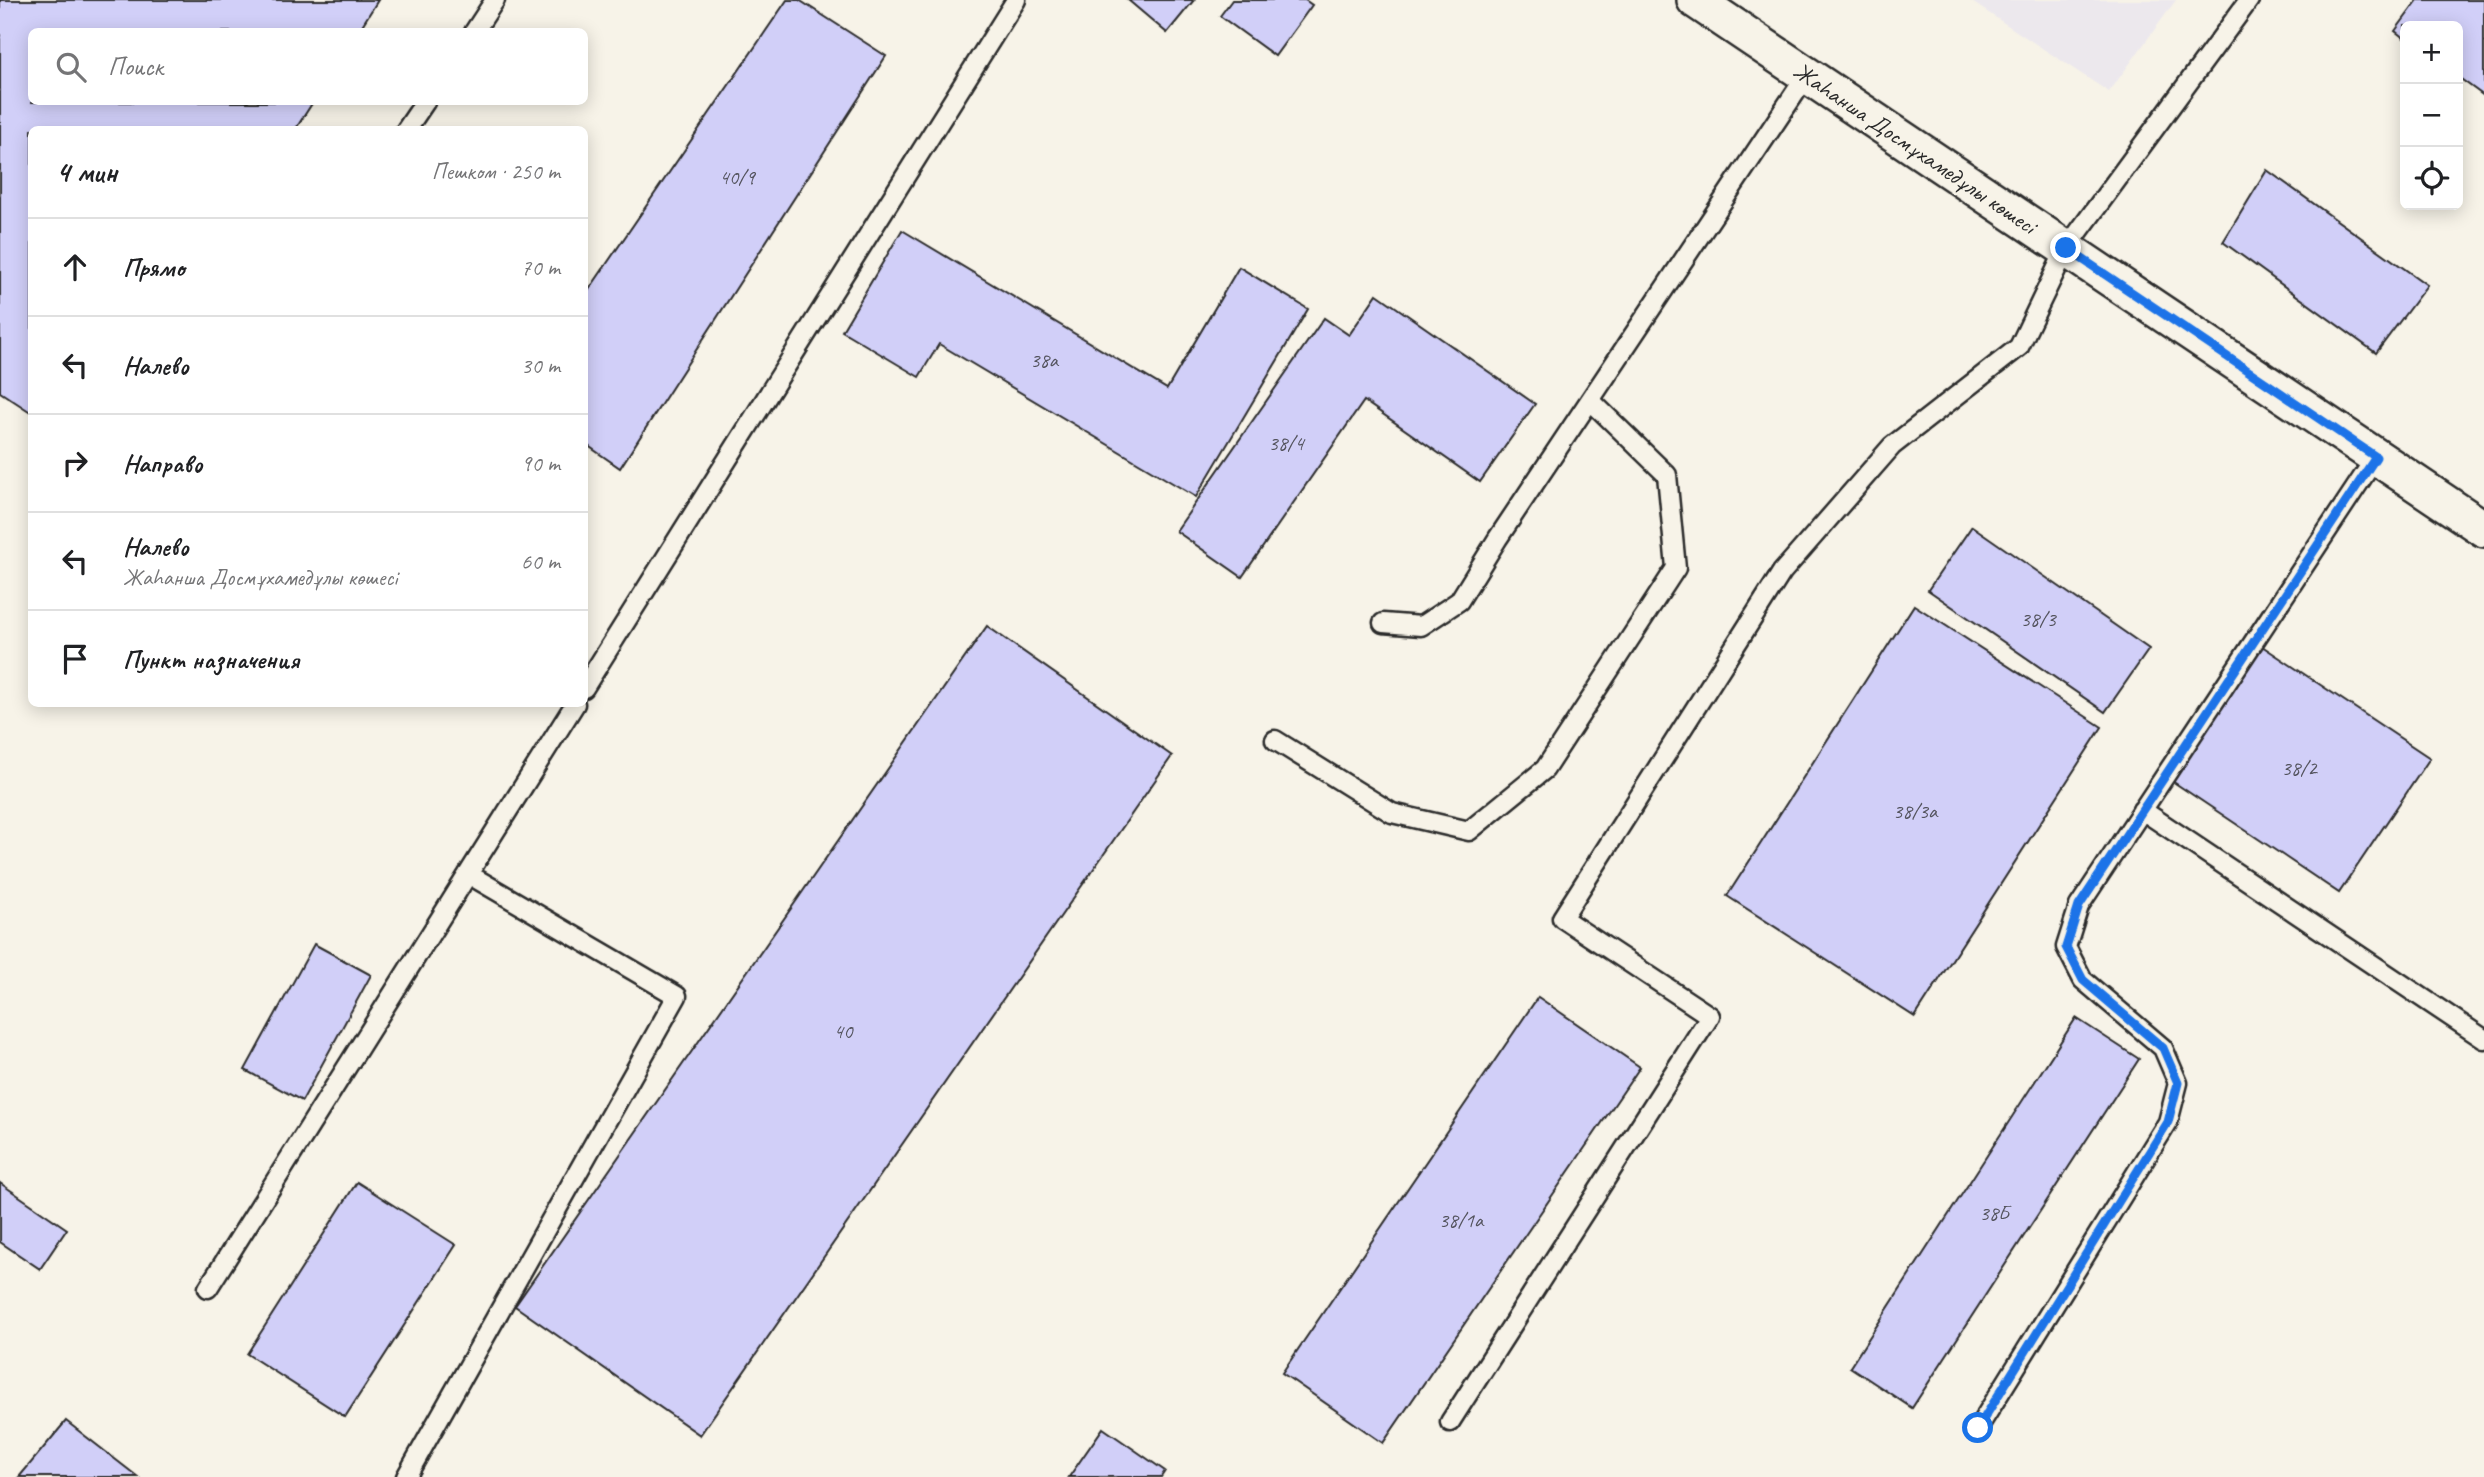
<!DOCTYPE html>
<html lang="ru">
<meta charset="utf-8">
<style>
:root{--surface:#fff;--page:#f2f2f2;--text:#202124;--muted:#757577;--line:#e0e0e0}
body{margin:0;font-family:Caveat,sans-serif;background:var(--page);color:var(--text)}
.controls{position:absolute;right:21px;top:21px;display:grid;overflow:hidden;border-radius:10px;box-shadow:0 4px 18px #0003}
.controls button{width:63px;height:63px;display:grid;place-items:center;padding:0;border:0;border-bottom:2px solid var(--line);background:var(--surface);color:var(--text);font:35px sans-serif}
.stop{position:absolute;width:21px;height:21px;margin:-16px;border:5px solid #1a73e8;border-radius:50%;background:#fff}
.stop.end{background:#1a73e8;border-color:#fff;box-shadow:0 2px 7px #0008}
.list{margin:0;padding:0;list-style:none}
h2{display:flex;justify-content:space-between;align-items:center;height:91px;margin:0;padding:0 28px;font-size:30px}
h2 small{font-size:23px;font-weight:400;color:var(--muted)}
.list li{display:grid;grid-template-columns:46px 1fr auto;gap:21px;align-items:center;box-sizing:border-box;height:98px;padding:0 28px;border-top:2px solid var(--line)}
.list b{display:block;font-size:26px;white-space:nowrap}
.list p{margin:0;font-size:23px;white-space:nowrap;color:var(--muted)}
.list em{font-size:23px;font-style:normal;color:var(--muted)}
.icon{flex:none;width:38px;height:38px;fill:none;stroke:currentColor;stroke-width:2;stroke-linecap:round;stroke-linejoin:round}
.map{position:relative;flex:none;width:2484px;height:1477px;overflow:hidden}
.search{position:absolute;background:var(--surface);box-shadow:0 4px 18px #0003;left:28px;top:28px;width:560px;height:77px;display:flex;align-items:center;gap:18px;box-sizing:border-box;padding:0 24px;border-radius:10px;color:var(--muted);font-size:26px}
.panel{position:absolute;background:var(--surface);box-shadow:0 4px 18px #0003;left:28px;top:126px;width:560px;height:581px;border-radius:10px}
.map>svg:first-child{display:block}
.built{fill:#ece8ed}
.building{fill:#d1cff8;stroke:#2b2b2b;stroke-width:2}
.lines{fill:none;stroke-linecap:round;stroke-linejoin:round}
.service-casing{stroke:#2b2b2b;stroke-width:23}
.minor-casing{stroke:#2b2b2b;stroke-width:40}
.service{stroke:#f7f3e8;stroke-width:18}
.minor{stroke:#f7f3e8;stroke-width:35}
.route{stroke:#1a73e8;stroke-width:9}
.labels{text-anchor:middle;dominant-baseline:central;stroke-width:5;stroke-linejoin:round;paint-order:stroke}
.number-label{font-size:21px;fill:#54545e}
.street-label{font-size:24px;fill:#2b2b2b;stroke:#f7f3e8}
</style>
<div class="map">
<svg width="2484" height="1477" viewBox="0 0 2484 1477">
<rect width="100%" height="100%" fill="#f7f3e8"/>
<filter id="ink" filterUnits="userSpaceOnUse"><feTurbulence type="fractalNoise" baseFrequency=".0143" numOctaves="2"/><feDisplacementMap in="SourceGraphic" scale="14" xChannelSelector="R" yChannelSelector="G"/><feConvolveMatrix kernelMatrix="1 2 1 2 8 2 1 2 1" color-interpolation-filters="sRGB"/></filter>
<g filter="url(#ink)">
<path class="built" d="M 1969,0 L 2176,0 L 2109,92 Z"/>
<path class="building" d="M 0,0 L 378,0 L 358,32 L 32,32 L 32,102 L 313,102 L 295,130 L 32,130 L 32,413 L 0,392 Z
M 787,0 L 799,0 L 886,56 L 620,468 L 584,443 L 584,297 Z
M 1128,0 L 1194,0 L 1167,33 Z
M 1232,0 L 1305,0 L 1312,5 L 1275,56 L 1220,16 Z
M 2418,0 L 2484,0 L 2484,96 L 2458,77 L 2458,26 L 2405,26 L 2405,39 L 2395,31 Z
M 2267,170 L 2427,285 L 2376,353 L 2223,242 Z
M 902,230 L 1167,389 L 1239,267 L 1308,309 L 1196,497 L 939,344 L 919,377 L 842,331 Z
M 1377,294 L 1535,404 L 1480,482 L 1364,401 L 1242,577 L 1176,531 L 1324,318 L 1349,335 Z
M 1972,526 L 2149,649 L 2105,712 L 1928,590 Z
M 1914,605 L 2102,727 L 1915,1017 L 1727,896 Z
M 987,626 L 1172,756 L 700,1435 L 515,1306 Z
M 2259,644 L 2430,758 L 2339,893 L 2169,779 Z
M 314,944 L 371,975 L 302,1101 L 245,1070 Z
M 1538,997 L 1640,1067 L 1383,1443 L 1282,1373 Z
M 2076,1018 L 2139,1059 L 1912,1408 L 1850,1367 Z
M 357,1182 L 456,1245 L 345,1417 L 247,1354 Z
M 0,1183 L 67,1229 L 40,1269 L 0,1242 Z
M 66,1421 L 138,1477 L 19,1477 Z
M 1103,1428 L 1165,1471 L 1161,1477 L 1069,1477 Z"/>
<g class="lines">
<g class="service-casing">
<path id="service" d="M 474,32 L 495,0
M 406,130 L 425,102
M 1383,623 L 1421,626 L 1459,601 L 1498,538 L 1807,75
M 584,688 L 1016,0
M 1275,740 L 1392,813 L 1469,831 L 1545,769 L 1676,568 L 1667,475 L 1590,400
M 2142,810 L 2484,1039
M 208,1288 L 575,704
M 1450,1422 L 1710,1016 L 1562,918 L 1782,572 L 1892,446 L 2019,347 L 2066,249 L 2249,0
M 1978,1428 L 2168,1122 L 2178,1083 L 2163,1048 L 2083,980 L 2066,947 L 2079,906 L 2376,457
M 406,1477 L 677,996 L 468,874"/>
</g>
<g class="minor-casing">
<path id="minor" d="M 1695,0 L 2484,529"/>
</g>
<use href="#service" class="service"/>
<use href="#minor" class="minor"/>
</g>
</g>
<g class="lines" filter="url(#ink)">
<path class="route" d="M 1978,1428 L 2168,1122 L 2178,1083 L 2163,1048 L 2083,980 L 2066,947 L 2079,906 L 2376,457 L 2066,248"/>
</g>
<g class="labels">
<g class="number-label">
<text x="737" y="177">40/9</text>
<text x="1044" y="360">38а</text>
<text x="1286" y="443">38/4</text>
<text x="2038" y="619">38/3</text>
<text x="2299" y="768">38/2</text>
<text x="1915" y="811">38/3а</text>
<text x="843" y="1031">40</text>
<text x="1994" y="1213">38Б</text>
<text x="1461" y="1220">38/1а</text>
</g>
<g class="street-label">
<text transform="translate(1915 148) rotate(34)">Жаһанша Досмұхамедұлы көшесі</text>
</g>
</g>
</svg>
<div class="controls">
<button>+</button>
<button>−</button>
<button><svg class="icon" aria-label="locate" viewBox="0 0 24 24"><circle cx="12" cy="12" r="6"/><path d="M12 2v4M12 18v4M2 12h4M18 12h4"/></svg></button>
</div>
<div class="stop" style="left:1978px;top:1428px"></div>
<div class="stop end" style="left:2066px;top:248px"></div>
<div class="search"><svg class="icon" aria-label="search" viewBox="0 0 24 24"><circle cx="10" cy="10" r="6"/><path d="M15 15l6 6"/></svg>Поиск</div>
<section class="panel">
<h2>4 мин<small>Пешком · 250 m</small></h2>
<ul class="list">
<li><svg class="icon" aria-label="ahead" viewBox="0 0 24 24"><path d="M12 20V5M6 11l6-6 6 6"/></svg><div><b>Прямо</b></div><em>70 m</em></li>
<li><svg class="icon" aria-label="left" viewBox="0 0 24 24"><path d="M17 20v-9H6M10 6l-5 5 5 5"/></svg><div><b>Налево</b></div><em>30 m</em></li>
<li><svg class="icon" aria-label="right" viewBox="0 0 24 24"><path d="M7 20v-9h11M14 6l5 5-5 5"/></svg><div><b>Направо</b></div><em>90 m</em></li>
<li><svg class="icon" aria-label="left" viewBox="0 0 24 24"><path d="M17 20v-9H6M10 6l-5 5 5 5"/></svg><div><b>Налево</b><p>Жаһанша Досмұхамедұлы көшесі</p></div><em>60 m</em></li>
<li><svg class="icon" aria-label="arrive" viewBox="0 0 24 24"><path d="M6 21V4h12l-3 4 3 4H6"/></svg><div><b>Пункт назначения</b></div></li>
</ul>
</section>
</div>
